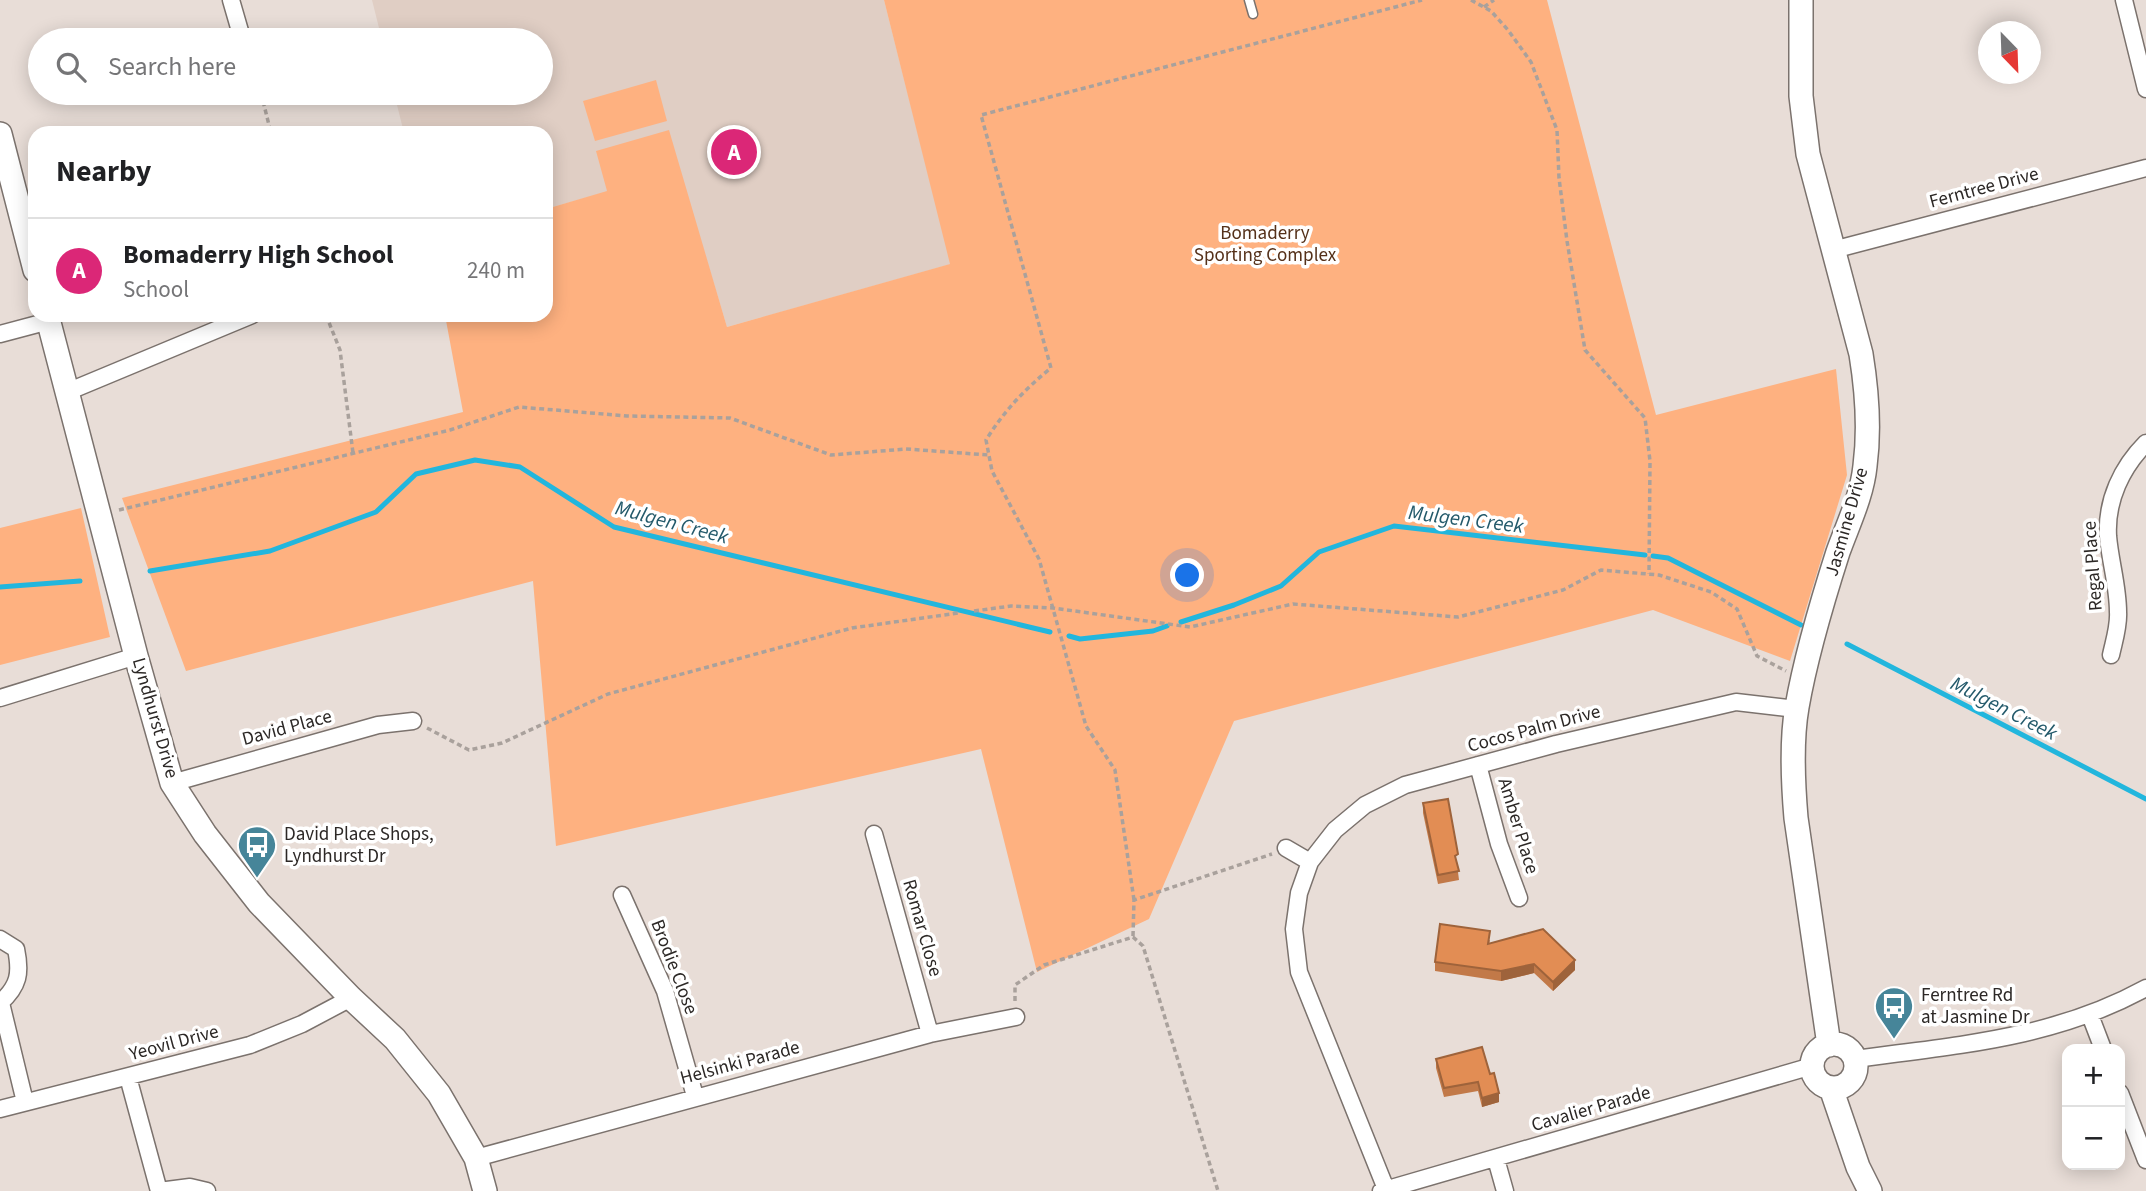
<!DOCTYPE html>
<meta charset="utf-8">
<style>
:root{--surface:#fff;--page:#f2f2f2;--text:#202124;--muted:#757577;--line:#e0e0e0;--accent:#db2777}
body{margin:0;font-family:"Source Sans 3",sans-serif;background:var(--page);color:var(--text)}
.controls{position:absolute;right:21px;bottom:21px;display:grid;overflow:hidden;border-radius:14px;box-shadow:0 4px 18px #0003}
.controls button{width:63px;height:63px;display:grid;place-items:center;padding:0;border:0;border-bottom:2px solid var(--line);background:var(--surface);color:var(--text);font:35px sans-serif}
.compass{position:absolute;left:1978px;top:21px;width:63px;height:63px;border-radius:50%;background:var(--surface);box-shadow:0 4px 18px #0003;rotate:157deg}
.you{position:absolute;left:1188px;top:576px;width:24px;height:24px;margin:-18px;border:5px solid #fff;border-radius:50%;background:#1a73e8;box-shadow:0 0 0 10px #1a73e833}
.badge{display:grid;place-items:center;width:46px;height:46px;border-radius:50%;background:var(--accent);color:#fff;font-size:23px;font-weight:700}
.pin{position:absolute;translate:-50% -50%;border:4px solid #fff;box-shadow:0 2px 7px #0006}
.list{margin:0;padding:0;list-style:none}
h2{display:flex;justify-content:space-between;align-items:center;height:91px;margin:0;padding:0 28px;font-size:30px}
h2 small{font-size:23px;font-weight:400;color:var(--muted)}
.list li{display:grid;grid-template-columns:46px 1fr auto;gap:21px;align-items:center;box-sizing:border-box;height:105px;padding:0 28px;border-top:2px solid var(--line)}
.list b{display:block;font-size:26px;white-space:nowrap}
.list p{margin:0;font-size:23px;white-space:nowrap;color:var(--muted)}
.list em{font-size:23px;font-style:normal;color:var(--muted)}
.icon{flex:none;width:38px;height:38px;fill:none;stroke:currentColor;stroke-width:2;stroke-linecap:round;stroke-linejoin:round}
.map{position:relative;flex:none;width:2146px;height:1191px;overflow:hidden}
.search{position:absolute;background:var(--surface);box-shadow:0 4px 18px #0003;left:28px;top:28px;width:525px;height:77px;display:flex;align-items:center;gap:18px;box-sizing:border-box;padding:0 24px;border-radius:38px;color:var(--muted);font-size:26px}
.panel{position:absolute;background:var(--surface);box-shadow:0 4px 18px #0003;left:28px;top:126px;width:525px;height:196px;border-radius:21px}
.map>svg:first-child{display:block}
.built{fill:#e0cec4}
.green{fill:#feb180}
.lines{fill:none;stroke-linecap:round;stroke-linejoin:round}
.stream{stroke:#22b6dd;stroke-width:5}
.lane-casing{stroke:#7b726d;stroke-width:11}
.street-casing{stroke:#7b726d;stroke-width:19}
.secondary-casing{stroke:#7b726d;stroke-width:26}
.path{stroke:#a9a19c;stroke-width:3.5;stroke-dasharray:5 3.5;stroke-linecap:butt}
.lane{stroke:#fff;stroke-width:8}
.street{stroke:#fff;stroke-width:16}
.secondary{stroke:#fff;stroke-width:23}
.wall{fill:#c27948}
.shaded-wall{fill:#9e633b}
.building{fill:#e28d54;stroke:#9e633b;stroke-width:2}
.labels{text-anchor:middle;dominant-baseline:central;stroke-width:7;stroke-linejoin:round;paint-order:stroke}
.street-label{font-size:19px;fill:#2c2826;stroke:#fff}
.park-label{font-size:19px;fill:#55311a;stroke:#fff}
.poi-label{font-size:19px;fill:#2c2826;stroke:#fff;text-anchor:start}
.water-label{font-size:21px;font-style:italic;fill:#245a6b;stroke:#fff}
</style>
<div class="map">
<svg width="2146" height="1191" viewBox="0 0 2146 1191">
<rect width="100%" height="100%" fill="#e8ddd7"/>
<path class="built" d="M 372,0 L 884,0 L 951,264 L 727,327 L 680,171 L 546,209 L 546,133 L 404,133 L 394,93 L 541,93 L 541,40 L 382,40 Z"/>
<path class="green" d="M 884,0 L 1547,0 L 1656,415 L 1836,369 L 1847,475 L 1790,661 L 1653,610 L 1234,721 L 1149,919 L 1037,972 L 981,749 L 556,846 L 533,581 L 186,671 L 122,498 L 463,412 L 445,315 L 546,315 L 546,209 L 607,191 L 596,151 L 669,130 L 727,327 L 950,264 Z
M 656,80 L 667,121 L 595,141 L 583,101 Z
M 81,508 L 110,637 L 0,665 L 0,528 Z"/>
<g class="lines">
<path class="stream" d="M 1653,556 L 1668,558 L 1801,625
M 150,571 L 270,551 L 376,512 L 416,474 L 475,460 L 520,467 L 614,527 L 1050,632
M 0,587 L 80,581
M 1181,622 L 1234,605 L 1281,586 L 1319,552 L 1394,526 L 1645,555
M 1069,636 L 1080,639 L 1153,631 L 1167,626
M 1847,644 L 2146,799"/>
<g class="lane-casing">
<path id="lane" d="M 1249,0 L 1253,14"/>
</g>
<g class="street-casing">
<path id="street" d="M 231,0 L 242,38
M 2124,0 L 2146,89
M 1833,250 L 2146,168
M 0,334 L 49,321
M 67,392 L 252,315
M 2111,655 C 2114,641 2119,626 2118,612 C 2118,586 2110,561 2108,536 C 2106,500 2122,467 2146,443
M 0,698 L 136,656
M 1478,765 L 1499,844 L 1519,898
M 172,783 L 378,725 L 413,721
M 874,834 L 930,1034
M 1286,848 L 1310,862
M 622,895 L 665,991 L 695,1096
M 0,939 L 16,949 C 21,973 19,986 0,1003
M 1,1003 L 25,1102
M 2090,1015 L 2103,1049
M 1855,1059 C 1957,1045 2053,1039 2146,988
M 128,1077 L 159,1191
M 2120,1093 L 2146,1160
M 0,1109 L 250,1045 L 302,1024 L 351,998
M 476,1158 L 930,1034 L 1016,1017
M 1496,1159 L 1505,1191
M 1386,1189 L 1299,972 L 1294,929 L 1299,893 L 1310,862 L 1335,830 L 1365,805 L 1405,785 L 1556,744 L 1736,702 L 1796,709
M 159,1191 L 190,1187 L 207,1191
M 1381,1191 L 1812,1066"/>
</g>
<g class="secondary-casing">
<path id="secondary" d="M 1801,0 L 1801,96 L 1808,154 L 1861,354 C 1867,391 1870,428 1865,466 C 1862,496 1848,524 1838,552 C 1822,602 1806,655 1797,707 C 1791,741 1793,783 1796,818 L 1829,1045
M 0,134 L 35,270
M 47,315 L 136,656 L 172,783 L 205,834 L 259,903 L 351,998 L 395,1039 L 439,1094 L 476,1158 L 485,1191
M1812 1066a22 22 0 1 1 44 0a22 22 0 1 1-44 0Z
M 1831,1088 L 1858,1167 L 1870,1191"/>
</g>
<path class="path" d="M 1471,0 L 1491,11 L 1508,30 L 1531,62 L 1557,130 L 1559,178 L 1567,241 L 1585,350 L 1645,418 L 1650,461 L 1649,574
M 1484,7 L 1494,0
M 261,93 L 271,133
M 326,315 L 340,350 L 353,453
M 119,510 L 450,430 L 519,407 L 627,416 L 730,418 L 831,455 L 906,449 L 989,455
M 974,611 L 1011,606 L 1053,608 L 1190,627 L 1293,604 L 1458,617 L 1563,590 L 1601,570 L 1659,575 L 1711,592 L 1737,609 L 1757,656 L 1786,671
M 427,728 L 469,750 L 502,743 L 608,694 L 852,628 L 958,613
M 1134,900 L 1115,770 L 1086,726 L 1039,559 L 992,471 L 986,440 C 1004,411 1025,389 1051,368 L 981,115 L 1422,0
M 1133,936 L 1134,900 L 1272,854
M 1015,1001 L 1015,985 L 1044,965 L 1133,937 L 1143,946 L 1218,1191"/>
<use href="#lane" class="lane"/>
<use href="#street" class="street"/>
<use href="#secondary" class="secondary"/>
</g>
<path class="wall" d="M 1423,803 L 1458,864 L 1457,864 L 1459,880 L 1438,884 L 1423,813 Z
M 1490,940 L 1489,944 L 1575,970 L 1553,991 L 1534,973 L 1501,981 L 1435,971 L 1435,962 Z
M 1482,1047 L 1499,1102 L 1482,1107 L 1478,1091 L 1444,1097 L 1436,1068 L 1436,1059 Z"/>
<path class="shaded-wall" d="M 1575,960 L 1575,970 L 1553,991 L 1553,982 Z
M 1534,964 L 1534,973 L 1501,981 L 1501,971 Z
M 1499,1093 L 1499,1102 L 1482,1107 L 1482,1098 Z"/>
<path class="building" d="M 1448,799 L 1458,854 L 1455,856 L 1459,871 L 1438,875 L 1423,803 Z
M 1440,924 L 1490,931 L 1488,944 L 1543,929 L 1575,960 L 1553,982 L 1534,964 L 1501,971 L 1435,962 Z
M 1482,1047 L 1490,1074 L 1494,1073 L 1499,1093 L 1482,1098 L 1478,1082 L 1444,1088 L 1436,1059 Z"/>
<defs>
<g id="bus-pin" transform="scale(2.0125)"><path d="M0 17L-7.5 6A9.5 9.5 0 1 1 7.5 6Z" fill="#468599" stroke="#fff"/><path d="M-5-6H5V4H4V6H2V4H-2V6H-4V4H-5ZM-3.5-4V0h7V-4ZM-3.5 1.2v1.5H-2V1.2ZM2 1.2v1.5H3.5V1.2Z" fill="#fff"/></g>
</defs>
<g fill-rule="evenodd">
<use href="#bus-pin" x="257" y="845"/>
<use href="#bus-pin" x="1894" y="1006"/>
</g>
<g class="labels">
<g class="street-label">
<text transform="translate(1984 188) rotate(-15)">Ferntree Drive</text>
<text transform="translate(1847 522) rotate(-74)">Jasmine Drive</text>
<text transform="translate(2093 566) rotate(-94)">Regal Place</text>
<text transform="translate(155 718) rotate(74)">Lyndhurst Drive</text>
<text transform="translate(287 728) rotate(-15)">David Place</text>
<text transform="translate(1534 729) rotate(-15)">Cocos Palm Drive</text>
<text transform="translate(1518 826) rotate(73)">Amber Place</text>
<text transform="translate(922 928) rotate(74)">Romar Close</text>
<text transform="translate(674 967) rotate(69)">Brodie Close</text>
<text transform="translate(174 1043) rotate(-15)">Yeovil Drive</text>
<text transform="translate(740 1063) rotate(-15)">Helsinki Parade</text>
<text transform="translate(1591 1109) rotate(-16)">Cavalier Parade</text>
</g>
<g class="park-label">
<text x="1265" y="233">Bomaderry<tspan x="1265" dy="22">Sporting Complex</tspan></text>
</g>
<g class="poi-label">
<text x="284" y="834">David Place Shops,<tspan x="284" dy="22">Lyndhurst Dr</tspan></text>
<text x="1921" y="995">Ferntree Rd<tspan x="1921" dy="22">at Jasmine Dr</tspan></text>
</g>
<g class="water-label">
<text transform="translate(1466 519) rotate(7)">Mulgen Creek</text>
<text transform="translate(672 522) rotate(15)">Mulgen Creek</text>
<text transform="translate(2004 708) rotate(27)">Mulgen Creek</text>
</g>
</g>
</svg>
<div class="controls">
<button>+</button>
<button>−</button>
</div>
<svg class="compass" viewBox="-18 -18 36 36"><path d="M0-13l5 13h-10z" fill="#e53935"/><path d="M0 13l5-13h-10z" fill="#757577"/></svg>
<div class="you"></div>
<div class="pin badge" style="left:734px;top:152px">A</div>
<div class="search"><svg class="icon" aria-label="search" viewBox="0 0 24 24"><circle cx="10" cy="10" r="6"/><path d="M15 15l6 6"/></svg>Search here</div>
<section class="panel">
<h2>Nearby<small></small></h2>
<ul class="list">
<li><span class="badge">A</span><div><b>Bomaderry High School</b><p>School</p></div><em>240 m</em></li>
</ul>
</section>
</div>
